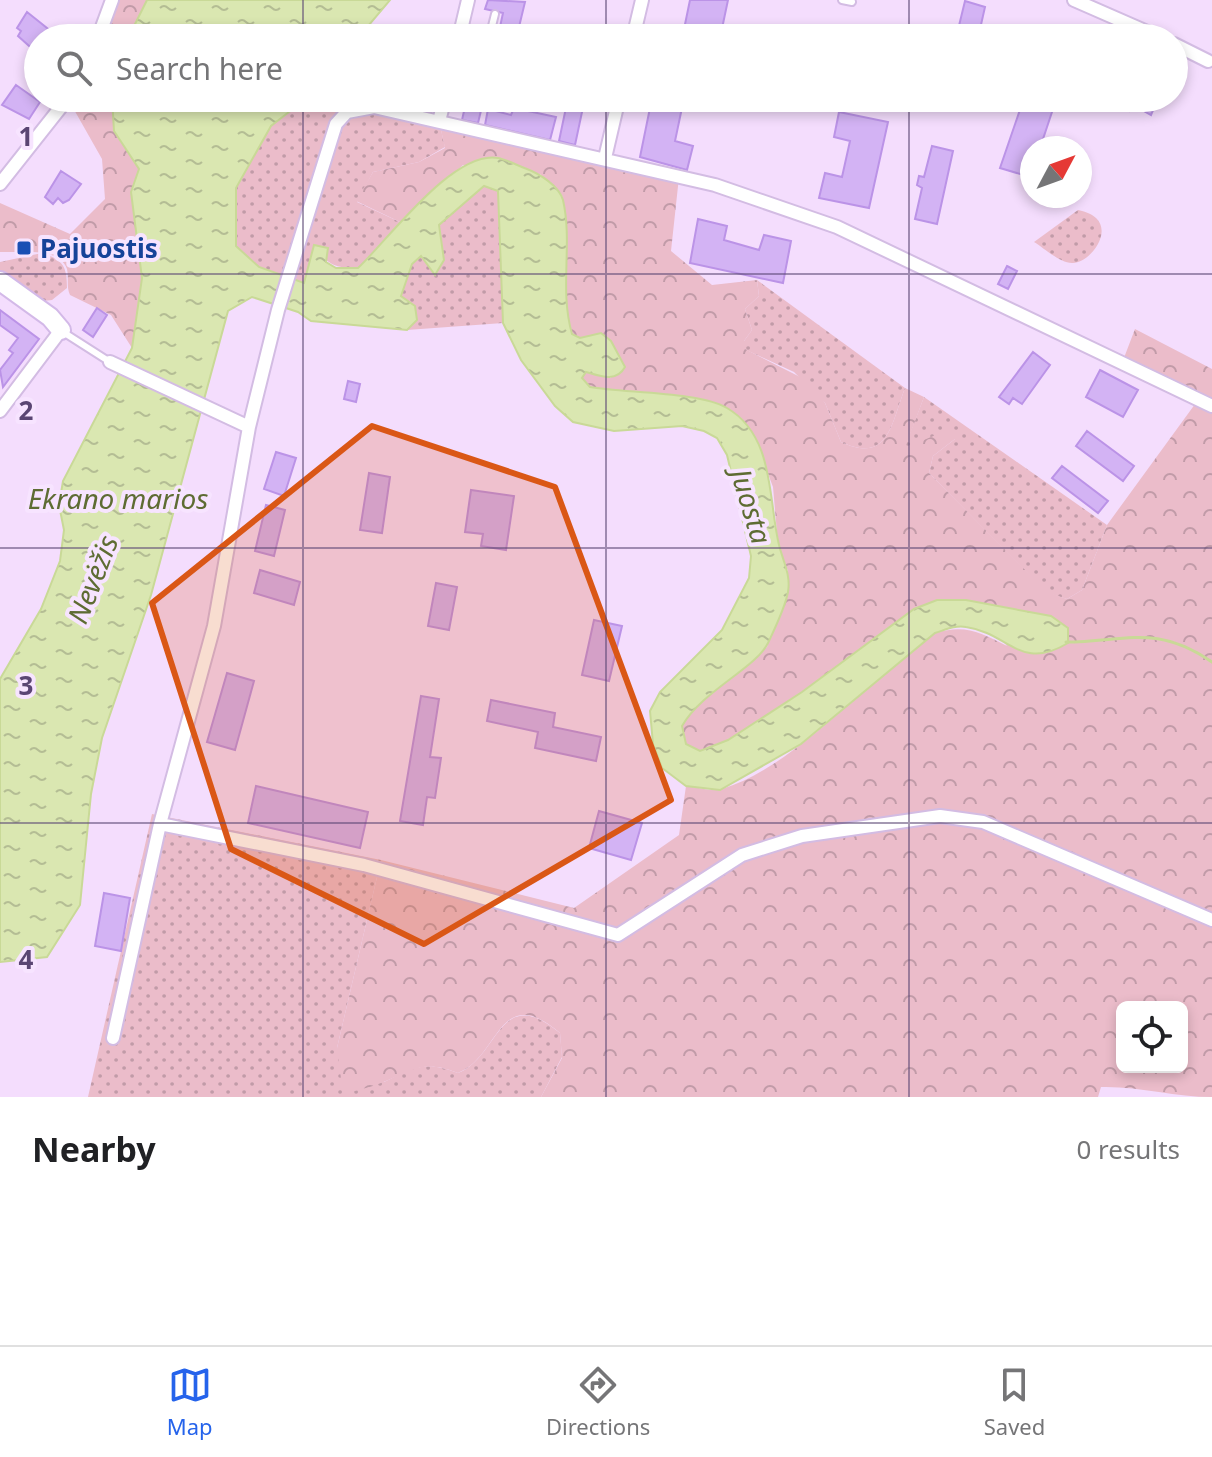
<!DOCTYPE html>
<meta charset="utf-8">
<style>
:root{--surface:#fff;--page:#f6f6f6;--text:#202124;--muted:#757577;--line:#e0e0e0;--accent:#2563eb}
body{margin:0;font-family:"Noto Sans",sans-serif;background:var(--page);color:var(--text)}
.controls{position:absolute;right:24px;bottom:24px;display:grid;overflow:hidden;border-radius:12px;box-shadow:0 4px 12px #0003}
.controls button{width:72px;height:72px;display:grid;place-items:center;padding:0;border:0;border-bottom:2px solid var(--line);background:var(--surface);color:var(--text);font:40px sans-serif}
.compass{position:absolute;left:1020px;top:136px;width:72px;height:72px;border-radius:50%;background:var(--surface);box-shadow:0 4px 12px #0003;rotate:49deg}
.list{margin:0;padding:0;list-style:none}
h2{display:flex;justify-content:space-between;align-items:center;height:104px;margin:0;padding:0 32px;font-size:34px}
h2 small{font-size:26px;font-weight:400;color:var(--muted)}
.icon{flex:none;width:44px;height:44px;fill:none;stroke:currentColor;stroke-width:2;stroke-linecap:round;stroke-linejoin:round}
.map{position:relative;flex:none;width:1212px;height:1097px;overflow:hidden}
.search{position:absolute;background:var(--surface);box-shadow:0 4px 12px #0003;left:24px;right:24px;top:24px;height:88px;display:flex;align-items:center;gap:20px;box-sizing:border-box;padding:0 28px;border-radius:44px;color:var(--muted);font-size:30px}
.sheet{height:248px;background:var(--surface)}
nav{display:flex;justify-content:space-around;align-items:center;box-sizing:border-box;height:112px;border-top:2px solid var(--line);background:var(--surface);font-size:22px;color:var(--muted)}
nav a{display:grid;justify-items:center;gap:4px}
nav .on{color:var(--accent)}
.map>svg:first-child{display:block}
.grass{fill:url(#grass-dots)}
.forest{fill:url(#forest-crowns);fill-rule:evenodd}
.water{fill:url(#water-ripples);stroke:#c9d997;stroke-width:2}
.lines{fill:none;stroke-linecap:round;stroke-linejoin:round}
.stream{stroke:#c9d997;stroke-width:3}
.building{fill:#d3b3f4;stroke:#bb93e7;stroke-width:2}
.service-casing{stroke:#d3bce3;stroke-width:10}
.minor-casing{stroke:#d3bce3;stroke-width:16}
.secondary-casing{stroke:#d3b9e8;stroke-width:22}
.service{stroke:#fff;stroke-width:6}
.minor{stroke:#fff;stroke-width:12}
.secondary{stroke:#fff;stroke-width:18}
.marked{fill:#da5716;fill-opacity:0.2;stroke:#da5716;stroke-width:6;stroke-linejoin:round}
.grid{fill:none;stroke:#5a4573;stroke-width:2;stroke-opacity:0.55}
.transit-dot{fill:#1a4fb4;stroke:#f7e4ff;stroke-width:3}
.labels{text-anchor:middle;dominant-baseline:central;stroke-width:8;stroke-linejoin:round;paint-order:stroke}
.transit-label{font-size:26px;font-weight:bold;fill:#164399;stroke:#f7e4ff;text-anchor:start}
.water-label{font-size:28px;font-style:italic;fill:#5e6c33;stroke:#f7e4ff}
.grid-label{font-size:26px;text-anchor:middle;font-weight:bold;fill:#5a4573;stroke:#f7e4ff;stroke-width:8;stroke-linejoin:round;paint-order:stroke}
</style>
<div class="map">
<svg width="1212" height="1097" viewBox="0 0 1212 1097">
<defs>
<pattern id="grass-dots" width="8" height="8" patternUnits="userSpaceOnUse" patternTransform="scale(2)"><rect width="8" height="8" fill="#ebbcca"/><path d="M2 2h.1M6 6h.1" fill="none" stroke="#c19ba8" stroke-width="1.8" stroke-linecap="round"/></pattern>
<pattern id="forest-crowns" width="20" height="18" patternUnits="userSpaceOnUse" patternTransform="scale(2)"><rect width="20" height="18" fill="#ebbcca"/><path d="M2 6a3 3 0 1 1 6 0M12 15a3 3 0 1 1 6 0" fill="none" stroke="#c19ba8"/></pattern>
<pattern id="water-ripples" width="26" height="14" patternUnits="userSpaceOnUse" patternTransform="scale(2)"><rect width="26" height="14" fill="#dae7b1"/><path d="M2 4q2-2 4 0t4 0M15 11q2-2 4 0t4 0" fill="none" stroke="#b4bd94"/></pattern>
</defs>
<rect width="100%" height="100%" fill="#f4ddfd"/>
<path class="grass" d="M 305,101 L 374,107 L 439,121 L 445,147 L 419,162 L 373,172 L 357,202 L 402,223 L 358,268 C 335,268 328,265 314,246 L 305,283 L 259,267 L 236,246 L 236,188 L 271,126 Z
M 484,186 L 498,191 L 503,323 L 407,330 L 417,320 L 415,307 L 401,296 L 412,264 L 421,256 L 435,274 L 439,225 Z
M 1078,210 C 1124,219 1092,263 1073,263 C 1061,264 1044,248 1034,242 Z
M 42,253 C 63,260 67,266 67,288 L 52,300 L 35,302 L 0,277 L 0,262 Z
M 757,280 L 905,388 C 891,424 889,464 841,442 L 825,403 L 794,372 L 744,349 L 744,341 L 752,330 L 745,309 L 759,296 Z
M 924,397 L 1107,525 L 1082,590 L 1067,599 L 1047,593 L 929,473 L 933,456 L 955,439 L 904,449 Z
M 152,814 L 381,860 L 337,1048 L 384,1082 C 414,1067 425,1060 458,1073 C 500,1057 498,982 560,1033 L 562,1057 L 541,1097 L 88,1097 Z"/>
<path class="forest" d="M 105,0 L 147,0 L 128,38 L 98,38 L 111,4 Z
M 112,98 L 114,131 L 139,169 L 131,192 L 142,278 L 132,348 L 111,315 L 70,295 C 66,286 69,277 67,269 C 59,246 19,253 0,252 L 0,203 L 70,234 L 105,199 L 102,159 L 68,99 Z
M 439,121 L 679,177 L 671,251 L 712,285 L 757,280 L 759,296 L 745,309 L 752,330 L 744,341 L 745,349 L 810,382 L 825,403 L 841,442 C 889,464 891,424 905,388 L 924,397 L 905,448 L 950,429 L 955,439 L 933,456 L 929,473 L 1047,592 L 1067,599 L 1082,590 L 1107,525 L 1198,400 L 1122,363 L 1135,329 L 1212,369 L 1212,1097 C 1175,1097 1138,1086 1101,1087 L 1098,1097 L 541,1097 L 562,1058 L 560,1033 C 498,981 500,1057 458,1073 C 425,1060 417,1068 386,1081 C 373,1087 357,1090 343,1094 L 337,1048 L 381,860 L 574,908 L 679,835 L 686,786 C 697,787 712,792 722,789 C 795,767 871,677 935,633 C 965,624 980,632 1007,646 L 966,600 L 802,692 L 728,740 L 700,751 L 685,744 L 682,726 L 693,707 L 767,647 L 788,571 L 778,544 L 773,487 L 753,434 L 628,393 L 590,387 L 581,377 L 585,372 L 611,378 L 601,333 L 580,338 L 572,334 L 566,312 L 567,224 L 562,195 L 540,174 L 463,165 L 402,223 L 356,201 L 373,172 L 419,162 L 445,148 ZM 1122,1007 L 1182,1007 L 1182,1067 L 1122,1067 Z"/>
<path class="water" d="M 147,0 L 390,0 L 358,38 L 128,38 Z
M 112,98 L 307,98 L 271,126 L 236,188 L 236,246 L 259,267 L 304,283 L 314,245 L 328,248 L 326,262 L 336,268 L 358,268 C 389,239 453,150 498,158 C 508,160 518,166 527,169 C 540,174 559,186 563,200 C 573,244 559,289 572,334 L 580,338 L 601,333 L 611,341 L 625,367 C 616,383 600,376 586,372 L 582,378 L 590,387 C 624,393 701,392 727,408 C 775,436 768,500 779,545 C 783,561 791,575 788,592 C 785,608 775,628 768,643 C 756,668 702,691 682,726 L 686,744 L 700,751 L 728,740 L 802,692 L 914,609 L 937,600 L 966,600 L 1051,616 L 1068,628 L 1068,643 C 1020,672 1009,633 966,627 C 955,625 945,630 935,633 L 801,744 L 720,790 L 686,786 L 662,768 L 653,744 L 650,711 L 660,692 L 722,630 L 749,578 L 751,556 L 727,455 L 717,438 L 704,431 L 682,426 L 614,431 L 573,422 L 555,406 L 521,360 L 503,323 L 498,191 L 484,186 L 439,225 L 444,260 L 435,275 L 421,256 L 412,264 L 401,296 L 415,306 L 417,320 L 407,330 L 311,321 L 298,312 L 252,297 L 228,311 L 151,595 L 102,738 L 91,794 L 80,905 L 47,957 L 0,962 L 0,679 L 41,609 L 60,561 L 64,530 L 59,505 L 63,481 L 132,348 L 142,278 L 131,192 L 139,169 L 114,131 Z"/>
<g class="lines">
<path class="stream" d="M 1066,642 C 1125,642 1156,623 1212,662"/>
</g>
<path class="building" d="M 488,0 L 525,2 L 518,31 L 500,27 L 503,13 L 485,9 Z
M 690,0 L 728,0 L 720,38 L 664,38 L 666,30 L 683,34 Z
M 965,1 L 985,7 L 978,38 L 956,38 Z
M 27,12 L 57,36 L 38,38 L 38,54 L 18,36 L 21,31 L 17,28 Z
M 16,85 L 40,102 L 29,119 L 2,105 Z
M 467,98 L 484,98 L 478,123 L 462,120 Z
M 568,98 L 585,98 L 575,145 L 559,141 Z
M 652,98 L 703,98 L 701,108 L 683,103 L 675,141 L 693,146 L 687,170 L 640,157 Z
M 1024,98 L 1054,106 L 1040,148 L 1032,148 L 1030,177 L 1000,168 Z
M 1103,98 L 1158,98 L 1151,115 L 1133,105 L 1129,111 Z
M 514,108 L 556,117 L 550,140 L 485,125 L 488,109 L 511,115 Z
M 839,112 L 888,122 L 869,208 L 819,198 L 825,173 L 842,177 L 850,141 L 834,137 Z
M 932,146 L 953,151 L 937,224 L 915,219 L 922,188 L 917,185 L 919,176 L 924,177 Z
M 61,171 L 81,184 L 69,200 L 63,203 L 58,198 L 53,204 L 45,197 Z
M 698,219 L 727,226 L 724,240 L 759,250 L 764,235 L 791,241 L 783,283 L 690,263 Z
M 1007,266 L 1017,271 L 1008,289 L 998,284 Z
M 97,308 L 107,315 L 93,337 L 83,330 Z
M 0,310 L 39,339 L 3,387 L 0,370 L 13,353 L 9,350 L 18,338 L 0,325 Z
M 1033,352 L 1050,365 L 1022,404 L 1013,398 L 1009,404 L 999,397 Z
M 1100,370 L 1138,390 L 1123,417 L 1086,397 Z
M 348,381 L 360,384 L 356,402 L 344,399 Z
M 1087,431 L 1134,466 L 1123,481 L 1076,446 Z
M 276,452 L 296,458 L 284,496 L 264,489 Z
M 1062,466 L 1108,501 L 1098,513 L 1052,478 Z
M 369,473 L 390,477 L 382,533 L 360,530 Z
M 471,490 L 514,496 L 506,550 L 481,546 L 483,534 L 465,532 Z
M 266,505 L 285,510 L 274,556 L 255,551 Z
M 260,570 L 300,582 L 294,605 L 254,593 Z
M 436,583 L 457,587 L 449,630 L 428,626 Z
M 594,620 L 622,626 L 609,681 L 582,675 Z
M 227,673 L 254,681 L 235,750 L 207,742 Z
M 421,696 L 439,699 L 430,757 L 441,758 L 435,798 L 427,797 L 423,825 L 400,821 Z
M 491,700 L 555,713 L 553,727 L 601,737 L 596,761 L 535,748 L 538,732 L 487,721 Z
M 256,786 L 368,812 L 360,848 L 248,823 Z
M 599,811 L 642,823 L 631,860 L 589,848 Z
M 104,893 L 130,898 L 121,951 L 95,946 Z"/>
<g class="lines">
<g class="service-casing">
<path id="service" d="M 842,0 L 852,2
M 489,38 L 495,14
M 63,332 L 110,362"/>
</g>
<g class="minor-casing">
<path id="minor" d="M 1074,0 L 1161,38
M 98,38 L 112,0
M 459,38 L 468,0
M 633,38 L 642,0
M 1174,44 L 1208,61
M 439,121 L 445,98
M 605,158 L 619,98
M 0,184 L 68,98
M 110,362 L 249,427 L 278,310 L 336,124 L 347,112 L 374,107 L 715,185 L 837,227 L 1212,406
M 0,411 L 61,330
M 160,824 L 364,865 L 618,935 L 742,855 L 802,836 L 940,816 L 983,822 L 1212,920
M 113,1038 L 160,824 L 214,626 L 249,427"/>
</g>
<g class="secondary-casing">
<path id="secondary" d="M 0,281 L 50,317 L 61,330"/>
</g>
<use href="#service" class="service"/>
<use href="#minor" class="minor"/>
<use href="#secondary" class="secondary"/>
</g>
<path class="marked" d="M 372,426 L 555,487 L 671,800 L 424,944 L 231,849 L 152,603 Z"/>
<path class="grid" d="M 303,0 L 303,38M 606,0 L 606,38M 909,0 L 909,38M 303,98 L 303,1097M 606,98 L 606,1097M 909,98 L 909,1097M 0,274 L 1212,274M 0,548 L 1212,548M 0,823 L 1212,823"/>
<rect class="transit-dot" x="16" y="240" width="16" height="16" rx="4"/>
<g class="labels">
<g class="transit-label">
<text x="40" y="248">Pajuostis</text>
</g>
<g class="water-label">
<text x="118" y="498">Ekrano marios</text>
<text transform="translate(752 506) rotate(73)">Juosta</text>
<text transform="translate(92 579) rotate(-69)">Nevėžis</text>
</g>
</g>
<g class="grid-label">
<text x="26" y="146">1</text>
<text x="26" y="420">2</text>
<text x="26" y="695">3</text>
<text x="26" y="969">4</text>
</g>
</svg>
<div class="controls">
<button><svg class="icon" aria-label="locate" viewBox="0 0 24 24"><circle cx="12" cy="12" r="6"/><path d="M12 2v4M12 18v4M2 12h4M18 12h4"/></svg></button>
</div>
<svg class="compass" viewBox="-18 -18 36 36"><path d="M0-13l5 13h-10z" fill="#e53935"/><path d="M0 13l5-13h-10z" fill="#757577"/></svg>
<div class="search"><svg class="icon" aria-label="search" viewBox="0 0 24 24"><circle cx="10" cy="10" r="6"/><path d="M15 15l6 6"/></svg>Search here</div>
</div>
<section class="sheet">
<h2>Nearby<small>0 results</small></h2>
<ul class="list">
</ul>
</section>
<nav>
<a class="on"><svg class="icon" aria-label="map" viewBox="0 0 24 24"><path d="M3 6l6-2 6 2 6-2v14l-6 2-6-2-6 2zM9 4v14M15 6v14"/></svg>Map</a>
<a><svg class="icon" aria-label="directions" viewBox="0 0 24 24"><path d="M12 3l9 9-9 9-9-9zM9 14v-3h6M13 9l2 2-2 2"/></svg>Directions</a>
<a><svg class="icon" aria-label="saved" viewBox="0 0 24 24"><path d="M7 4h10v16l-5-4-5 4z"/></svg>Saved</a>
</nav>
